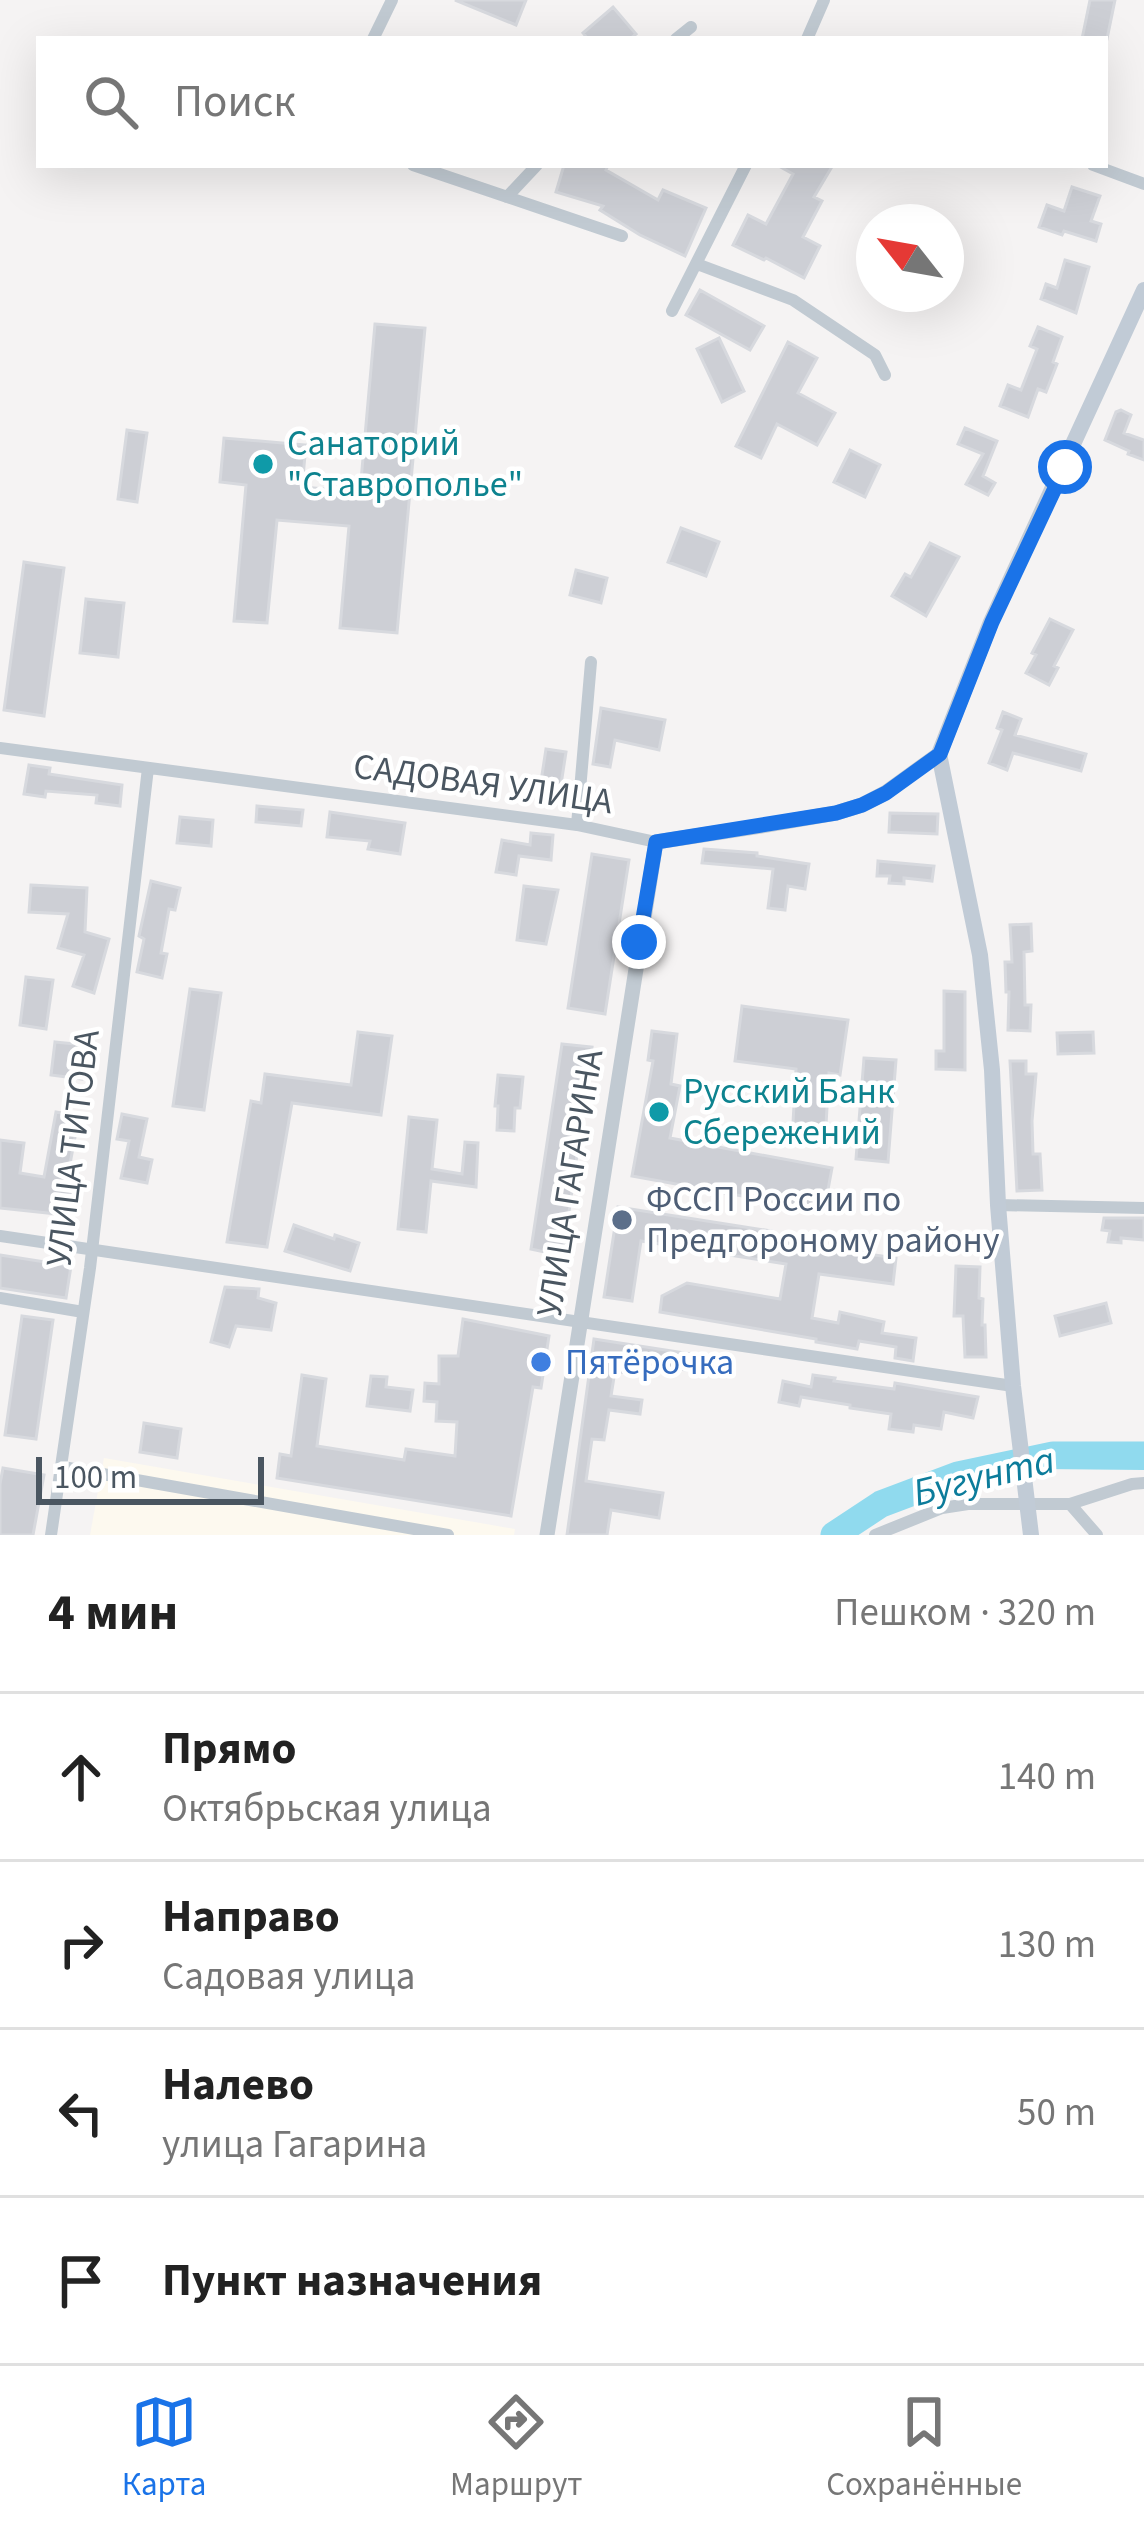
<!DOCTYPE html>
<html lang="ru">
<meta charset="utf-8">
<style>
:root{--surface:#fff;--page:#f6f6f6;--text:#222;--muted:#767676;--line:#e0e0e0;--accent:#1a73e8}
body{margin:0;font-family:"Source Sans 3",sans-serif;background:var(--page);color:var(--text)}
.compass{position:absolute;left:856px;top:204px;width:108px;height:108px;border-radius:50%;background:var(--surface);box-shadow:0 12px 48px #0002;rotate:301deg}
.scale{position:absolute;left:36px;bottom:30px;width:228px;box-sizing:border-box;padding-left:12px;border:6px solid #4a5661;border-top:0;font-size:33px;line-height:42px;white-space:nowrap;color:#4a5661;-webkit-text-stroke:9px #fff;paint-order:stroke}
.stop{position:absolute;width:36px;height:36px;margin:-27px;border:9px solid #1a73e8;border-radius:50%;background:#fff}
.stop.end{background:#1a73e8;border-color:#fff;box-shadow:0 3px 12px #0008}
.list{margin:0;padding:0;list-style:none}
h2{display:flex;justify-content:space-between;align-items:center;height:156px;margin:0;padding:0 48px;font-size:51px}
h2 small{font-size:39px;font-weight:400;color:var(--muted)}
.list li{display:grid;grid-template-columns:78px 1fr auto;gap:36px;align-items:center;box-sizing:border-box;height:168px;padding:0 48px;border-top:3px solid var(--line)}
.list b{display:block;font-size:45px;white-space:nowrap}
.list p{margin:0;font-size:39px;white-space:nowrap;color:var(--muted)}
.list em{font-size:39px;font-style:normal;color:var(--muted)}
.icon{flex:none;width:66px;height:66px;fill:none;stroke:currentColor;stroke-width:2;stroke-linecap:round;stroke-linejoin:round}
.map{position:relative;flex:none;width:1144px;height:1535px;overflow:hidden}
.search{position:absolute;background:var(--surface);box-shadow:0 12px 48px #0002;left:36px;right:36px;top:36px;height:132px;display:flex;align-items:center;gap:30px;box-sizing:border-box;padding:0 42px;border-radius:0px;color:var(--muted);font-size:45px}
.sheet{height:828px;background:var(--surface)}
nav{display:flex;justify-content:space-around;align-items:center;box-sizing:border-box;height:168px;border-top:3px solid var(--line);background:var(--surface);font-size:33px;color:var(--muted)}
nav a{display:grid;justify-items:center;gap:6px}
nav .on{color:var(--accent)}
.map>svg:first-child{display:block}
.commercial{fill:#fdf9ef}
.water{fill:#90daee}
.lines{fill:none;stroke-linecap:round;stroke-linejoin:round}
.river{stroke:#90daee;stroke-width:27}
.building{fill:#cdcfd5;stroke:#d7d9de;stroke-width:3}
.minor{stroke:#c1cad2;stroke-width:12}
.tertiary{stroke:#c1cad2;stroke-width:15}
.secondary{stroke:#c1cbd6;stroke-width:16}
.route{stroke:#1a73e8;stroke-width:15}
.culture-dot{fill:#0f9aa8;stroke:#fff;stroke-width:4.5}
.service-dot{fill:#5c6f8a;stroke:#fff;stroke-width:4.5}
.shop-dot{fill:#3f7fe0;stroke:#fff;stroke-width:4.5}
.labels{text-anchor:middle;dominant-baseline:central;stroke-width:9;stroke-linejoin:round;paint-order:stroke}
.culture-label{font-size:36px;fill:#0d838f;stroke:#fff;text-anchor:start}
.street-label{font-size:36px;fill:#4a5661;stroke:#fff}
.service-label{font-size:36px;fill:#4e5e75;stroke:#fff;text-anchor:start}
.shop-label{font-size:36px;fill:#366cbe;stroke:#fff;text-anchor:start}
.water-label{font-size:39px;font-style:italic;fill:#0c7c9b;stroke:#fff}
</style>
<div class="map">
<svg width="1144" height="1535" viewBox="0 0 1144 1535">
<rect width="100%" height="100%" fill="#f5f3f3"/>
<path class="commercial" d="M 104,1458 L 515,1529 L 514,1535 L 90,1535 Z"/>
<path class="water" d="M 1144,1444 L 1144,1470 L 1043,1469 L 1040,1447 Z"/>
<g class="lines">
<path class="river" d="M 834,1535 L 881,1504 L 958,1475 L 1053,1455 L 1144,1455"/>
</g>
<path class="building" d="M 455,0 L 526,0 L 516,25 Z
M 1090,0 L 1115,0 L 1107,39 L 1082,39 Z
M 613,7 L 636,34 L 630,39 L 588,39 L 583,33 Z
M 564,165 L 608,165 L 606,170 L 658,200 L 663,190 L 706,208 L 685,256 L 640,235 L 600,210 L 603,206 L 556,192 Z
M 777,165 L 833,165 L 814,197 L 822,201 L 803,237 L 820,246 L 804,278 L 766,258 L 764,260 L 733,245 L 748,215 L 766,224 L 793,174 Z
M 1072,187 L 1100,196 L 1091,221 L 1101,224 L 1096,241 L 1064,231 L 1062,235 L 1039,227 L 1047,205 L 1064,211 Z
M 1065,260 L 1089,267 L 1076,313 L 1041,299 L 1046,284 L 1057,288 Z
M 700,290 L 764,326 L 750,350 L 686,315 Z
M 375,324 L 425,328 L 397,633 L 340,628 L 349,526 L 277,520 L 267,623 L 234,621 L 246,485 L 220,482 L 224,438 L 306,445 L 302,487 L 360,492 Z
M 1038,327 L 1062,337 L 1053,362 L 1057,364 L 1046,392 L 1038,389 L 1028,417 L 1000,406 L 1008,385 L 1021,390 L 1037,349 L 1030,346 Z
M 719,338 L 744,391 L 722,402 L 697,349 Z
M 788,342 L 817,358 L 798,393 L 835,413 L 817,445 L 777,424 L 761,458 L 736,446 Z
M 1121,410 L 1131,415 L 1124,433 L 1144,440 L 1144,460 L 1128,454 L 1129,451 L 1105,440 L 1116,412 Z
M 965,428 L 997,441 L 983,476 L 995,483 L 988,495 L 966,484 L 983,454 L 958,444 Z
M 127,430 L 147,433 L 137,502 L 118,499 Z
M 850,450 L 880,465 L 865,497 L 834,482 Z
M 681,528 L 719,542 L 706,576 L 668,562 Z
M 930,543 L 959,557 L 926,616 L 892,596 L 905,574 L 911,577 Z
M 24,562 L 64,568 L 44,716 L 4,710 Z
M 576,570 L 607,578 L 601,603 L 570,595 Z
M 86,599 L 124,603 L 118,657 L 80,653 Z
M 1050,619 L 1073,630 L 1054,666 L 1058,668 L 1049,685 L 1026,673 L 1036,655 L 1032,653 Z
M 601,708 L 665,720 L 659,750 L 615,740 L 610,767 L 593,764 Z
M 1003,712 L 1021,719 L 1015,735 L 1086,754 L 1081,771 L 1013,753 L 1007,770 L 989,763 L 1002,730 L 997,728 Z
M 546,749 L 566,752 L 560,791 L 540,788 Z
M 29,765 L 50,768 L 49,774 L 122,785 L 120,806 L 96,803 L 97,795 L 46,791 L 45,797 L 24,794 Z
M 257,806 L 303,810 L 301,826 L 256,822 Z
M 330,812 L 405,823 L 400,854 L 368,849 L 370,841 L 327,837 Z
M 890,813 L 938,814 L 937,834 L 889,832 Z
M 180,817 L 213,820 L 211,846 L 177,843 Z
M 531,833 L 553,835 L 551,860 L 519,856 L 516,875 L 496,872 L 502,840 L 530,845 Z
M 704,849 L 757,853 L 757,856 L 809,864 L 805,889 L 788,886 L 785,910 L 768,908 L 773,869 L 702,863 Z
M 592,854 L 629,860 L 605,1014 L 568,1008 Z
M 878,861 L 934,866 L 932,881 L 904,878 L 904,884 L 889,883 L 890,876 L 877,876 Z
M 151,881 L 180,888 L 175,910 L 169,909 L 161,953 L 167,954 L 162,978 L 137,972 L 144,939 L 139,936 Z
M 31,885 L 87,888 L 85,932 L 109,939 L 94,993 L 73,986 L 84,955 L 58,948 L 68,914 L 29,912 Z
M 524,886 L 558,890 L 546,944 L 517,940 Z
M 1031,924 L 1032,951 L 1024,952 L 1025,1005 L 1031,1005 L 1030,1031 L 1008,1030 L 1009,992 L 1006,992 L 1005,962 L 1012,962 L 1010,925 Z
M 26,977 L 53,980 L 46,1029 L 20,1025 Z
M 190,989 L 221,993 L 204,1110 L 173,1106 Z
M 944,991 L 965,992 L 965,1070 L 936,1069 L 936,1051 L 944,1051 Z
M 742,1006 L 848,1020 L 840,1075 L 829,1073 L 826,1125 L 793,1123 L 796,1069 L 735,1061 Z
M 652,1031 L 677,1034 L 671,1084 L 680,1086 L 670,1138 L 832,1168 L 824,1211 L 632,1176 L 653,1061 L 648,1060 Z
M 358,1032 L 392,1036 L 381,1115 L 292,1103 L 267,1247 L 227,1242 L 251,1101 L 261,1103 L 265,1074 L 351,1085 Z
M 1093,1032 L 1094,1053 L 1058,1054 L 1057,1033 Z
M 55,1042 L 86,1045 L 82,1079 L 51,1075 Z
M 562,1044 L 592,1047 L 564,1248 L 560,1253 L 554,1254 L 531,1249 Z
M 864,1058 L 896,1060 L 888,1162 L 856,1159 Z
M 1010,1061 L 1026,1061 L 1026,1074 L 1036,1074 L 1032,1121 L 1033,1154 L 1040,1154 L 1042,1190 L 1017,1191 Z
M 498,1075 L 523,1077 L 520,1108 L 515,1108 L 514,1131 L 497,1130 L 498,1106 L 495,1106 Z
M 56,1112 L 79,1116 L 67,1180 L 72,1180 L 67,1215 L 0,1208 L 0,1140 L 24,1143 L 20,1173 L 44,1177 Z
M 122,1114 L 147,1119 L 139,1157 L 152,1160 L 147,1183 L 121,1178 L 129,1141 L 117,1139 Z
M 409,1117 L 437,1120 L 432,1169 L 462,1174 L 465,1142 L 478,1143 L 476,1187 L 431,1181 L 426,1232 L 398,1229 Z
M 618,1207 L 771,1231 L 769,1240 L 896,1258 L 893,1284 L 819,1274 L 812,1318 L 838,1323 L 840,1312 L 884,1322 L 882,1333 L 916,1338 L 913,1361 L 895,1358 L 896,1347 L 859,1341 L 857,1349 L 816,1342 L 816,1339 L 660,1312 L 662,1296 L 687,1283 L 780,1299 L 786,1264 L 641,1241 L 632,1301 L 604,1297 Z
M 1104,1218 L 1144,1218 L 1144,1240 L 1121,1238 L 1121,1243 L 1108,1242 L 1110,1231 L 1102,1230 Z
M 294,1225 L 334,1239 L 335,1235 L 359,1243 L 350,1271 L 285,1251 Z
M 0,1255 L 71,1266 L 66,1298 L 0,1288 Z
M 956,1266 L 980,1267 L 979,1298 L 983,1299 L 982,1325 L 985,1325 L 986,1357 L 965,1357 L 963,1316 L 954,1316 Z
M 225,1287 L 259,1289 L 258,1298 L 276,1303 L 271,1330 L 236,1326 L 229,1347 L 211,1342 Z
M 1106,1303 L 1111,1323 L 1060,1336 L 1055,1316 Z
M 22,1316 L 53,1320 L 36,1439 L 5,1435 Z
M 463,1319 L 549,1336 L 541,1388 L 533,1387 L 511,1516 L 277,1478 L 280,1454 L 291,1456 L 302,1375 L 326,1379 L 317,1446 L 404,1460 L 406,1449 L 455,1456 L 457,1422 L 436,1421 L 437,1402 L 424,1401 L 425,1383 L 439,1384 L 439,1356 L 458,1356 Z
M 594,1339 L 730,1360 L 727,1376 L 646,1364 L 644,1376 L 615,1371 L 611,1396 L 642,1400 L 640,1414 L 609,1410 L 604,1440 L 592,1439 L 586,1481 L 663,1493 L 659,1518 L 611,1510 L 607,1535 L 567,1535 Z
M 813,1375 L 835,1378 L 834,1381 L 894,1389 L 895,1383 L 978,1397 L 973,1418 L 944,1412 L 941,1429 L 914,1425 L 913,1432 L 889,1429 L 891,1414 L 850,1408 L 850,1405 L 801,1397 L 799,1406 L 779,1402 L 783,1381 L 811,1387 Z
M 371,1376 L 387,1377 L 386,1387 L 413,1390 L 410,1411 L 367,1406 Z
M 144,1423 L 181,1429 L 177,1458 L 140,1452 Z
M 3,1468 L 44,1475 L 33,1535 L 0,1535 L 0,1484 Z"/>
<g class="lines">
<path class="minor" d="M 373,39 L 392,0
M 676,39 L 691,27
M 807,39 L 824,0
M 413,165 L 622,236
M 1093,165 L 1144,184
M 507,197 L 537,165
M 697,264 L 793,300 L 875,355 L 885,375
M 672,311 L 746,165
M 0,748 L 577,825 L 656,842
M 577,825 L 591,662
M 998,1205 L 1144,1208
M 0,1236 L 1013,1386
M 0,1298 L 83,1312
M 63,1467 L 448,1535
M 1070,1504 L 1097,1535
M 51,1535 L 90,1268 L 148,768
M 875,1535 L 942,1508 L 968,1504 L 1070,1504 L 1132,1484 L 1144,1483"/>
<path class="tertiary" d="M 547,1535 L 656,842 L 761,826 L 836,813 L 862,805 L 885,793 L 939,754"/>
<path class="secondary" d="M 1031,1535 L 1013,1386 L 998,1205 L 992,1070 L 980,955 L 939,754 L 991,622 L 1144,290"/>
</g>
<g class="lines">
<path class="route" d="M 639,942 L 656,842 L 836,813 L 862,805 L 886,793 L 940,754 L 992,622 L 1065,467"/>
</g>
<g class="culture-dot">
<circle cx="263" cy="464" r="12"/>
<circle cx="659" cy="1112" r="12"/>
</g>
<circle class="service-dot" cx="622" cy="1220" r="12"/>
<circle class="shop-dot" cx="541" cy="1362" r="12"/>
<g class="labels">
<g class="culture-label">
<text x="287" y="443">Санаторий<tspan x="287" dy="41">"Ставрополье"</tspan></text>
<text x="683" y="1091">Русский Банк<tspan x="683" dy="41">Сбережений</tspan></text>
</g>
<g class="street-label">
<text transform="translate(483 784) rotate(8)">САДОВАЯ УЛИЦА</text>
<text transform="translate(73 1148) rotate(-83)">УЛИЦА ТИТОВА</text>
<text transform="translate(570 1183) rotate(-81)">УЛИЦА ГАГАРИНА</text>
</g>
<g class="service-label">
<text x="646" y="1199">ФССП России по<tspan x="646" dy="41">Предгороному району</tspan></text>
</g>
<g class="shop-label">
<text x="565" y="1362">Пятёрочка</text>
</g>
<g class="water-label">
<text transform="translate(984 1477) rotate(-14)">Бугунта</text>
</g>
</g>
</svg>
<svg class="compass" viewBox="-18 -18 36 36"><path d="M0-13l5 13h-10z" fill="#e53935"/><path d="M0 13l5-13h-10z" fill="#767676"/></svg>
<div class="scale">100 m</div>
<div class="stop" style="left:1065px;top:467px"></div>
<div class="stop end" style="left:639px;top:942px"></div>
<div class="search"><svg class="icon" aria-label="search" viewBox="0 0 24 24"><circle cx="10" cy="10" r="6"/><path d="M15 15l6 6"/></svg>Поиск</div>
</div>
<section class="sheet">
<h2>4 мин<small>Пешком · 320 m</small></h2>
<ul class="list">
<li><svg class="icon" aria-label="ahead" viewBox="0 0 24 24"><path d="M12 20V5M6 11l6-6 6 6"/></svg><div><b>Прямо</b><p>Октябрьская улица</p></div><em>140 m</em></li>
<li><svg class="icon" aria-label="right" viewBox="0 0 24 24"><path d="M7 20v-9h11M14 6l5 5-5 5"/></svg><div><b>Направо</b><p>Садовая улица</p></div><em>130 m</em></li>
<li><svg class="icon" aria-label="left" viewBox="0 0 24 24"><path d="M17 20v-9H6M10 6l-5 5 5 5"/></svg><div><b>Налево</b><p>улица Гагарина</p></div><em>50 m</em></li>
<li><svg class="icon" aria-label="arrive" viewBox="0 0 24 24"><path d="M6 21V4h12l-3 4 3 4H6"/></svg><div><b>Пункт назначения</b></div></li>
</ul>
</section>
<nav>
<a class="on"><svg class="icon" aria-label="map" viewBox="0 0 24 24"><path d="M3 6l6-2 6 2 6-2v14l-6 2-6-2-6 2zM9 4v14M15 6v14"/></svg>Карта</a>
<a><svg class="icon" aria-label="directions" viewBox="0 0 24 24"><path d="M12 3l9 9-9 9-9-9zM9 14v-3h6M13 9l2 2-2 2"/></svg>Маршрут</a>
<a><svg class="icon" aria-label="saved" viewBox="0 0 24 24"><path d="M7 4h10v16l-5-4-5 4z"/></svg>Сохранённые</a>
</nav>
